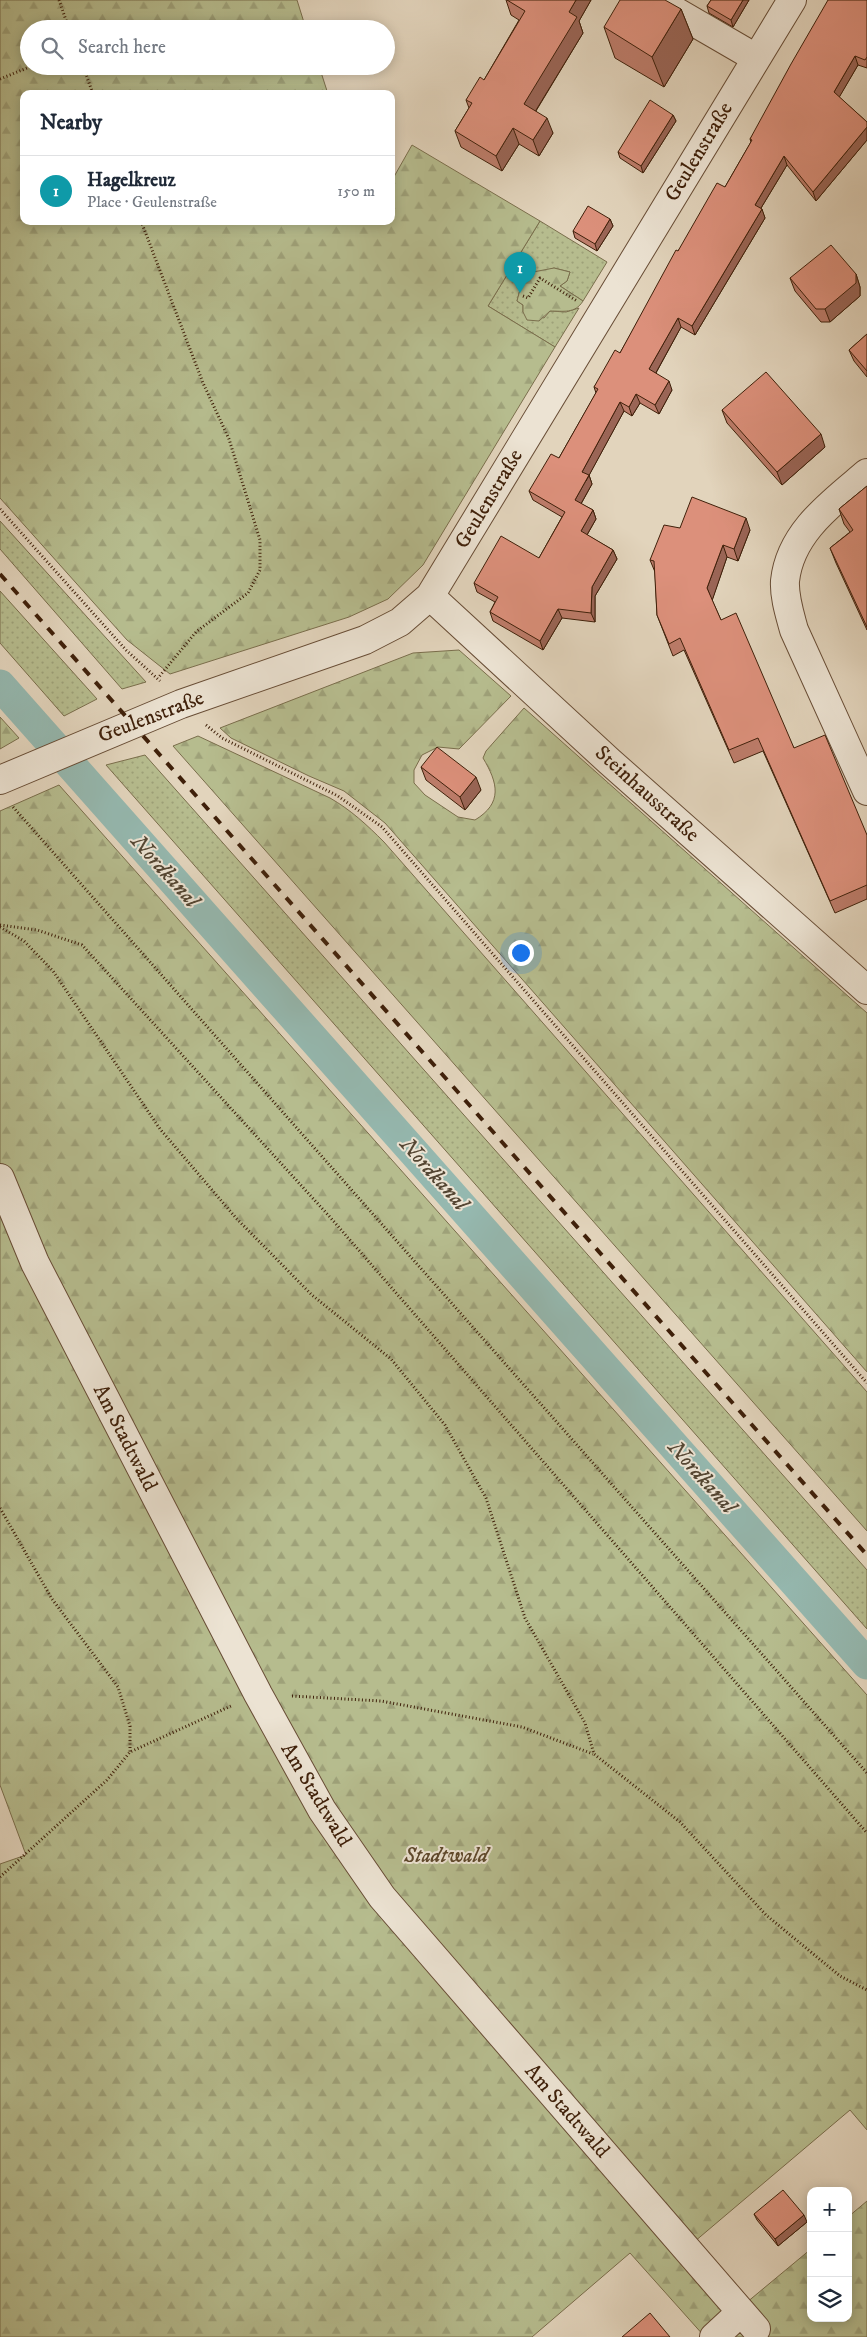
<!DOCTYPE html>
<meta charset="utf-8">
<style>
:root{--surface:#fff;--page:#f2f2f3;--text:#1f2937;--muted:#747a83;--line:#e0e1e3;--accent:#7c3aed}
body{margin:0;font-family:"IM FELL DW Pica",serif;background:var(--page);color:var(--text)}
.controls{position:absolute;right:15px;bottom:15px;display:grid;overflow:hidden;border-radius:10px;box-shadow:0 2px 12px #0003}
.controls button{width:45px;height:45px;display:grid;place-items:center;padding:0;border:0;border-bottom:1px solid var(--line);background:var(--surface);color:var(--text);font:25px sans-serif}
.you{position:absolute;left:520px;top:952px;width:18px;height:18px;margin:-12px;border:4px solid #fff;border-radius:50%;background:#1a73e8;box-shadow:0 0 0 8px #1a73e833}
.badge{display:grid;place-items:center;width:32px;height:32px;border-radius:50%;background:var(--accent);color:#fff;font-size:16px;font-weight:700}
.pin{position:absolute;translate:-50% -41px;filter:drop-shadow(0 1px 2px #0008)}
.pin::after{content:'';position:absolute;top:26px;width:18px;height:15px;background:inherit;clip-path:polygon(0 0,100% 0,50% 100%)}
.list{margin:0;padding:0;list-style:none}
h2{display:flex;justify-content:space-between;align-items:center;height:65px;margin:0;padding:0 20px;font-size:21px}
h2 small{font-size:16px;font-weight:400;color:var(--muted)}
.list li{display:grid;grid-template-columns:32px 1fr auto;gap:15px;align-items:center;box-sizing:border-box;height:70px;padding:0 20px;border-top:1px solid var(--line)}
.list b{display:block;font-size:19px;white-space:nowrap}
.list p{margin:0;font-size:16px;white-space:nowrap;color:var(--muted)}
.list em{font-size:16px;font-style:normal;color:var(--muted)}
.icon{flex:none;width:28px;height:28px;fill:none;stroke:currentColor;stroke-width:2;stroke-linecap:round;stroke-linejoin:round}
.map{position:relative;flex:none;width:867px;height:2337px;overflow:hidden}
.search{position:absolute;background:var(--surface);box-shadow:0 2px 12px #0003;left:20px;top:20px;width:375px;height:55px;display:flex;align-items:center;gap:12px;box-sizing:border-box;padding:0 18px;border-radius:28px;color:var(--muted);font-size:19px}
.panel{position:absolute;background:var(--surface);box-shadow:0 2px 12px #0003;left:20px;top:90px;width:375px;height:135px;border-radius:10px}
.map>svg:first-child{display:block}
.grass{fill:url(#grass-dots);stroke:#7a6e4c}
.forest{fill:url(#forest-firs);stroke:#7a6e4c}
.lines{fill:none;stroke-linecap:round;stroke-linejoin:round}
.canal{stroke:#95b8af;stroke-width:31}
.minor-casing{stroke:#684d36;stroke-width:30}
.path{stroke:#3f200a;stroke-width:3;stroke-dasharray:1 2.5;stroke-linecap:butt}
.minor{stroke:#ece3d3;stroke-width:28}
.rail{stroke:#3f200a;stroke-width:4;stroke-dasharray:9 9;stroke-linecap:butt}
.wall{fill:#bd7c6a;stroke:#3f200a}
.shaded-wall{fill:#9a6556;stroke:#3f200a}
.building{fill:#dc907b;stroke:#3f200a}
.labels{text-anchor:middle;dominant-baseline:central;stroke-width:4;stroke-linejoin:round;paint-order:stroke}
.street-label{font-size:21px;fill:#3f200a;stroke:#ece3d3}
.park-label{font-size:21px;font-style:italic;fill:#5d472b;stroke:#ece3d3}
.water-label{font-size:22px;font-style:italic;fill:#544633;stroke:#ece3d3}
</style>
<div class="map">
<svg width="867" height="2337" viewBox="0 0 867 2337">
<defs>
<pattern id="grass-dots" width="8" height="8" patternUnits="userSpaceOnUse" patternTransform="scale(1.25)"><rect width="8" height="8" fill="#b6bc8e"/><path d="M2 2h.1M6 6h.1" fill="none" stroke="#9ea179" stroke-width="1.8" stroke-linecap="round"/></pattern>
<pattern id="forest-firs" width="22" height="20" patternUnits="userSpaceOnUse" patternTransform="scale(1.25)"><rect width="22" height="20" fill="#b6bc8e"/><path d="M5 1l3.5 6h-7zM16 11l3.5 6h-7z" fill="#9ea179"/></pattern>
</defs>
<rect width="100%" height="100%" fill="#e2d4bc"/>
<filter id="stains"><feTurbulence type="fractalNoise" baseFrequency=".004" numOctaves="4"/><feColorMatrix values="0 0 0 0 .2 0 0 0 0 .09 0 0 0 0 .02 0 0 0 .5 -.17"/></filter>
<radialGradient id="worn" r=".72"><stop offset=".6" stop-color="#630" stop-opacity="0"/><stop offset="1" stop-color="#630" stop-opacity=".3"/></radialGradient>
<path class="grass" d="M 540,221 L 607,262 L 583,301 L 560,286 L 567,281 L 570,272 L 554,268 L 523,278 L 517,301 L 523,305 L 523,312 L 544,318 L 550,311 L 566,312 L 579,308 L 555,347 L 488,306 Z
M 0,521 L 146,682 L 122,689 L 0,549 Z
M 0,591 L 97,699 L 64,716 L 0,643 Z
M 145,755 L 867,1570 L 867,1629 L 106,765 Z"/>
<path class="forest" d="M 0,0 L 297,0 L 306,29 L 29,29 L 29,66 L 319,66 L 328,94 L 24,94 L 24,221 L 391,221 L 391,182 L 412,145 L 540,221 L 488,306 L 555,347 L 423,565 L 388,599 L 349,617 L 170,674 L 127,640 L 0,498 Z
M 554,268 L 570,272 L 567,281 L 560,286 L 583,301 C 575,314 563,311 550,311 L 539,321 L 527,320 L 523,312 L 523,305 L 517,301 L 523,278 L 533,272 Z
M 459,650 L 511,696 L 459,749 L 438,747 L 422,755 L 414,770 L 414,783 L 425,795 L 458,817 L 475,820 C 503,803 498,783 483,758 L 486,751 L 524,708 L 867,1013 L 867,1372 L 385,823 L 344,791 L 309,776 L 231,738 L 220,728 L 413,653 Z
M 0,717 L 19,738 L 0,749 Z
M 198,736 L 330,798 C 351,810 367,825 384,842 L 867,1392 L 867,1531 L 173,746 Z
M 59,785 L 867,1695 L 867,2130 L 850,2110 L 694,2242 L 746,2303 L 811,2249 L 811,2318 L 848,2318 L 848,2217 L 867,2201 L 867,2337 L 705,2337 L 630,2253 L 532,2337 L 0,2337 L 0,1864 L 26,1855 L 0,1785 L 0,811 Z"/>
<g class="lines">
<path class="canal" d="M 0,685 L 867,1664"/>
<g class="minor-casing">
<path id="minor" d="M 656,0 L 756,58
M 867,473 C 833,502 790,532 785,581 C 784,597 790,615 794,630 L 867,791
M 430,596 L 609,761 L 867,990
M 0,780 L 181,704 L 365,640 L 400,622 L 430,596 L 792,0
M 0,1178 L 35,1263 L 258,1694 L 322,1810 L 382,1897 L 756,2329
M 714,2337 L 741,2312"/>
</g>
<path class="path" d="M 59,0 L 69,29
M 83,66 L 93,94
M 0,79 L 32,66
M 141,221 L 203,383 L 229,439 L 260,540 L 260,570 L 248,593 L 196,632 L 158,678
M 523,296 L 528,298 L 540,278 L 577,301
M 0,509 L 126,650 L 160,681
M 206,725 L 222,738 L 338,796 L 382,827 L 867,1383
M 13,807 L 867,1773
M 0,925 L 37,930 L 82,945 L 329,1216 L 867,1833
M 0,927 L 24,941 L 53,971 L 160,1129 L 236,1218 L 312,1295 L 391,1359 L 445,1425 L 486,1498 L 525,1618 L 585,1723 L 594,1754 L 680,1822 L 766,1915 L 840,1976 L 867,1990
M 0,1508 L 52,1599 L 118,1687 L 130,1726 L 130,1752
M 292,1696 L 381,1701 L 522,1727 L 593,1754
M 0,1877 L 107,1780 L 130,1752 L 231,1706"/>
<use href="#minor" class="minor"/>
<path class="rail" d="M 0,574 L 867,1555"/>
</g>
<path class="wall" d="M 506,0 L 591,0 L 579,21 L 583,33 L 536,111 L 553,133 L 539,156 L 519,144 L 502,171 L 461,147 L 455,131 L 469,108 L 466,100 L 484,80 L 519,20 L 511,15 Z
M 711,0 L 749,0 L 733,27 L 709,13 L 707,6 Z
M 867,0 L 867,68 L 858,65 L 839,97 L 867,122 L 867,140 L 816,201 L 787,165 L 761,208 L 765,218 L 695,335 L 681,327 L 656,373 L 672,390 L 659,414 L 640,403 L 632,416 L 624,411 L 589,475 L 592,484 L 581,504 L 593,510 L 596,519 L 587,535 L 613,550 L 617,559 L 595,596 L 595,622 L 562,618 L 543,650 L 493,621 L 490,612 L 495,602 L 477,592 L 474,583 L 539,558 L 562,517 L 533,500 L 529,491 L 559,458 L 596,393 L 594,387 L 620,353 L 678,251 L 725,187 L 751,142 L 750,139 Z
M 681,9 L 693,39 L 664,87 L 615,58 L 604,27 Z
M 673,115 L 676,121 L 643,173 L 620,158 L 618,152 Z
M 610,219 L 613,226 L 597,251 L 575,238 L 573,231 Z
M 856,274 L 860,287 L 860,296 L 830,322 L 821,322 L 795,291 L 790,278 Z
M 867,334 L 867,377 L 854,361 L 849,350 Z
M 722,410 L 825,447 L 782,485 L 727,423 Z
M 867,486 L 867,630 L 836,563 L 830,548 L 850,532 L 844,524 L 839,509 Z
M 680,528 L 750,530 L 738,561 L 727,557 L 712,600 L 721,620 L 794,748 L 867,835 L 867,899 L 835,913 L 763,751 L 734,763 L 684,650 L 673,656 L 657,615 L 655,572 L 650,560 Z
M 421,767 L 481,790 L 465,810 L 426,780 Z
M 754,2214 L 807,2222 L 778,2246 L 757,2220 Z"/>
<path class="shaded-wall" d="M 576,0 L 591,0 L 579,21 L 583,33 L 530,120 L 524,104 L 569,12 Z
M 743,0 L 749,0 L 733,27 L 731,20 Z
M 681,9 L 693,39 L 664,87 L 652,57 Z
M 855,56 L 858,65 L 837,101 L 834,92 Z
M 673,115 L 676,121 L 643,173 L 641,166 Z
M 547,118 L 553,133 L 539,156 L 533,140 Z
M 867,127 L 867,140 L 816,201 L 813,192 Z
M 513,128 L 519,144 L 502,171 L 496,156 Z
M 784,156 L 787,165 L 758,213 L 755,205 Z
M 762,209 L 765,218 L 695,335 L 692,326 Z
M 610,219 L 613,226 L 597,251 L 595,244 Z
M 856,274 L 860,287 L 860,296 L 830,322 L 825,309 Z
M 678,318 L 681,327 L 653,378 L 649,369 Z
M 669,381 L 672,390 L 659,414 L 655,405 Z
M 636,394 L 640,403 L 632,416 L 629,407 Z
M 620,402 L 624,411 L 586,481 L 582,472 Z
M 821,434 L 825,447 L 782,485 L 777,472 Z
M 589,475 L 592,484 L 578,509 L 575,500 Z
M 593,510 L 596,519 L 584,540 L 581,531 Z
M 746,518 L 750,530 L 738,561 L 734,549 Z
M 723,545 L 727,557 L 712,601 L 707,588 Z
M 613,550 L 617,559 L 595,596 L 595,622 L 591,613 L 592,587 Z
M 558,609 L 562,618 L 543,650 L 540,641 Z
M 476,777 L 481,790 L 465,810 L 460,797 Z
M 804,2215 L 807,2222 L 778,2246 L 775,2239 Z"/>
<path class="building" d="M 507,0 L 576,0 L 569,12 L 577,17 L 524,104 L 547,118 L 533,140 L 513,128 L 496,156 L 455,131 L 472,103 L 466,100 L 480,77 L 484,80 L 525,11 Z
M 620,0 L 665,0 L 681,9 L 652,57 L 604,27 Z
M 711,0 L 743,0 L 731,20 L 707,6 Z
M 828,0 L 867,0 L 867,57 L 865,60 L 855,56 L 834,92 L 867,122 L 867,127 L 813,192 L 784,156 L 755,205 L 762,209 L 692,326 L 678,318 L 649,369 L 669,381 L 655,405 L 636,394 L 629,407 L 620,402 L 582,472 L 589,475 L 575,500 L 593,510 L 581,531 L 613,550 L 592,587 L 591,613 L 558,609 L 540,641 L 490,612 L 498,597 L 474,583 L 501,536 L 539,558 L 565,512 L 529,491 L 551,454 L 559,458 L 598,389 L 594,387 L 615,350 L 620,353 L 676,250 L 678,251 L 717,183 L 725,187 L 752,140 L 750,139 L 791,64 Z
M 650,100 L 673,115 L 641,166 L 618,152 Z
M 588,206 L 610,219 L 595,244 L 573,231 Z
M 831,245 L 856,274 L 856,283 L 825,309 L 816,309 L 790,278 Z
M 867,334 L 867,371 L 849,350 Z
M 766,372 L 821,434 L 777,472 L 722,410 Z
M 867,486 L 867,627 L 830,548 L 853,530 L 839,509 Z
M 692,497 L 746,518 L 734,549 L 723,545 L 707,588 L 721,620 L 736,613 L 794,748 L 825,735 L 867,835 L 867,885 L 830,901 L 758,738 L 729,750 L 680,638 L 669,644 L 657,615 L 654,561 L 650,560 L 664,525 L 680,528 Z
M 437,747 L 476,777 L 460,797 L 421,767 Z
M 783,2190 L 804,2215 L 775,2239 L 754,2214 Z
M 650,2313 L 670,2337 L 622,2337 Z"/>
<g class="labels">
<g class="street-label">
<text transform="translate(699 152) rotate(-59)">Geulenstraße</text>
<text transform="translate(489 499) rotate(-59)">Geulenstraße</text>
<text transform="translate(151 717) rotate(-21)">Geulenstraße</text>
<text transform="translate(647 794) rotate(42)">Steinhausstraße</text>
<text transform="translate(125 1438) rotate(63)">Am Stadtwald</text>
<text transform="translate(316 1795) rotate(59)">Am Stadtwald</text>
<text transform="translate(567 2111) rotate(49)">Am Stadtwald</text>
</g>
<g class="park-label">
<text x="446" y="1856">Stadtwald</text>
</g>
<g class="water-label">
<text transform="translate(165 871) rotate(48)">Nordkanal</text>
<text transform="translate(434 1174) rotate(48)">Nordkanal</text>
<text transform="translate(702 1477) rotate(48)">Nordkanal</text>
</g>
</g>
<rect width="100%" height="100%" filter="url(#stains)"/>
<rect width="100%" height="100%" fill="url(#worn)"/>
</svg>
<div class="controls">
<button>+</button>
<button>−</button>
<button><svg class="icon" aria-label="layers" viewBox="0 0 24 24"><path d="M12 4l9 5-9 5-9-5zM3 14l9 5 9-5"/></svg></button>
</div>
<div class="you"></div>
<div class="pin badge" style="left:520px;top:293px;background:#0f9aa8">1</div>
<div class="search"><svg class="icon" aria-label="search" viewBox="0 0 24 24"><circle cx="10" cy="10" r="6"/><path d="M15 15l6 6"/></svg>Search here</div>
<section class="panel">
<h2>Nearby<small></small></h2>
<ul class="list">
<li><span class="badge" style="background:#0f9aa8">1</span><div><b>Hagelkreuz</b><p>Place · Geulenstraße</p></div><em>150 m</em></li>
</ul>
</section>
</div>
